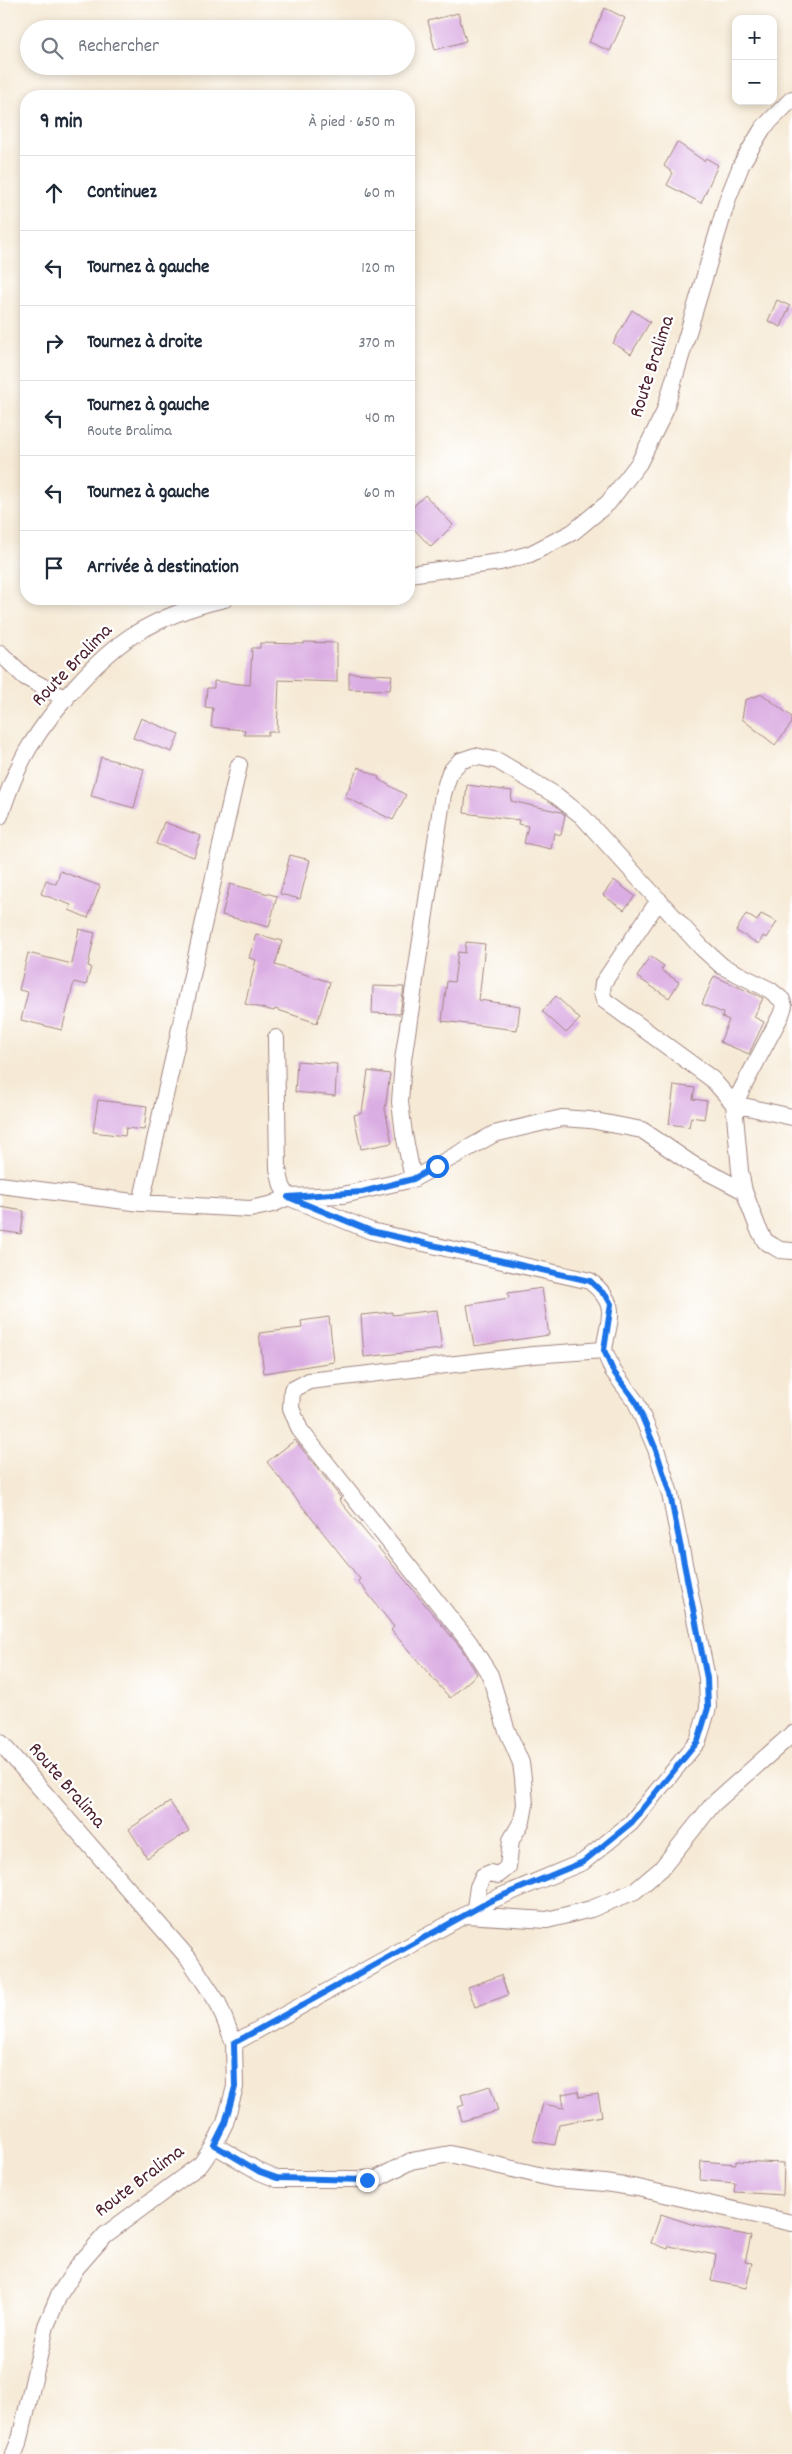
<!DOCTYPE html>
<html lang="fr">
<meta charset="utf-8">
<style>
:root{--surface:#fff;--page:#f6f6f7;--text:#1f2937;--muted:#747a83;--line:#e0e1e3}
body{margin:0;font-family:Dekko,sans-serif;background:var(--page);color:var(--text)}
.controls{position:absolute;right:15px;top:15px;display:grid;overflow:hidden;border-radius:10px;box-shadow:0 2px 8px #0003}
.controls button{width:45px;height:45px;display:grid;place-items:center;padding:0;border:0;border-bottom:1px solid var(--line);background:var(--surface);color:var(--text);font:25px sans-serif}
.stop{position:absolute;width:15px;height:15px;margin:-11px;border:4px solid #1a73e8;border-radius:50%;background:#fff}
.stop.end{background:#1a73e8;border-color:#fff;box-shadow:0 1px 5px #0008}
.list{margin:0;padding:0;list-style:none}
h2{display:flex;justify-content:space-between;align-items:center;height:65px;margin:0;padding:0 20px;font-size:21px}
h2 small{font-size:16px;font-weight:400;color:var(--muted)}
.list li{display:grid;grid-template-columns:32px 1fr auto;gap:15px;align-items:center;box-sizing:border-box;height:75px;padding:0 20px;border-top:1px solid var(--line)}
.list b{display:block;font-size:19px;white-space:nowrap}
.list p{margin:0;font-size:16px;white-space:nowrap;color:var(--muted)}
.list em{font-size:16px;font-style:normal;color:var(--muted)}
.icon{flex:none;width:28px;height:28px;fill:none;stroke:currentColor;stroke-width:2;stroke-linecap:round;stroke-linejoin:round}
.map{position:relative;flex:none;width:792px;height:2454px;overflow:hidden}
.search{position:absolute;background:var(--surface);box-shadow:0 2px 8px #0003;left:20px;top:20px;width:395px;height:55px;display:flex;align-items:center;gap:12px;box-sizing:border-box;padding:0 18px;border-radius:28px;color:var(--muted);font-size:19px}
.panel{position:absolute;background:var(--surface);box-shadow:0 2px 8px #0003;left:20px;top:90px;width:395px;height:515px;border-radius:20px}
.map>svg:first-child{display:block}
.building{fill:#dbaee3}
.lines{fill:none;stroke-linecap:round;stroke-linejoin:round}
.street-casing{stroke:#a08480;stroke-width:18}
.street{stroke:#fff;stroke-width:16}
.route{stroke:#1a73e8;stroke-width:6}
.labels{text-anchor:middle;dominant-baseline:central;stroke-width:4.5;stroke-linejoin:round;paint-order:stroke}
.street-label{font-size:20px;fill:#4a1f2b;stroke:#fff}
</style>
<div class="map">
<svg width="792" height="2454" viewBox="0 0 792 2454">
<rect width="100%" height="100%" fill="#fff"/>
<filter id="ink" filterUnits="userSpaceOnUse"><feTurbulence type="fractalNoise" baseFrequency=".02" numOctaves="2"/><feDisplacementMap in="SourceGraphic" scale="10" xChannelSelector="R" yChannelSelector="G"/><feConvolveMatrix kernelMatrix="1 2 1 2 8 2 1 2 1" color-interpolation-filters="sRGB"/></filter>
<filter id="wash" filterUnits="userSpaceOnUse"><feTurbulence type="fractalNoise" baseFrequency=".0096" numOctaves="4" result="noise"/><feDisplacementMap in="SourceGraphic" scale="20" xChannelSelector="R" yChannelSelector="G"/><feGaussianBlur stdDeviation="1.12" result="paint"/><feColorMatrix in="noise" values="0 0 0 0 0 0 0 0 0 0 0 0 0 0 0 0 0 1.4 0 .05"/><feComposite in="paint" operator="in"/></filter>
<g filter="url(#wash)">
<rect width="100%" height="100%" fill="#f6ead6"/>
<g id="blocks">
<path class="building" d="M 605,8 L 625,18 L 610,51 L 589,42 Z
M 458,13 L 466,41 L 435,50 L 428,21 Z
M 677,142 L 704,161 L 706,158 L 718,165 L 701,203 L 667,185 L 673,173 L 664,166 Z
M 777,300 L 790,306 L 781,327 L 768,321 Z
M 632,310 L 650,322 L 631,354 L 613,343 Z
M 425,495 L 453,525 L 431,547 L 409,524 L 409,511 Z
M 304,642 L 337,643 L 337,682 L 279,680 L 277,732 L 268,732 L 268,735 L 244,735 L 245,730 L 211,727 L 213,708 L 205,707 L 207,688 L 214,688 L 214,681 L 250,685 L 252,648 L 260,648 L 260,643 L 304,644 Z
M 349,673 L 392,675 L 390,690 L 349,689 Z
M 762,694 L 792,717 L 792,723 L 775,745 L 742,719 L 745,700 Z
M 141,718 L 179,734 L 172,752 L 133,738 Z
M 101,757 L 144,769 L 134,808 L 91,796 Z
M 358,767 L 379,777 L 378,779 L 406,795 L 393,820 L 345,797 Z
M 467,785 L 512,791 L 511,801 L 561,812 L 565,815 L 561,835 L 554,833 L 551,849 L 524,843 L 528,826 L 518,824 L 519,820 L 464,813 Z
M 164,822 L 201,836 L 194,857 L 156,844 Z
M 290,855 L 310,860 L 300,899 L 280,894 Z
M 60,871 L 100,886 L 88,918 L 69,910 L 71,905 L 41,894 L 46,880 L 56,884 Z
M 614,880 L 635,896 L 624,910 L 603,895 Z
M 230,884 L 277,896 L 269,927 L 222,915 Z
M 746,914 L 757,921 L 761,914 L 777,922 L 767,938 L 763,936 L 759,944 L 736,931 Z
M 79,929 L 95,933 L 88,966 L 91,967 L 86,985 L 74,982 L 62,1030 L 21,1020 L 28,992 L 19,990 L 28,953 L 72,964 Z
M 256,934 L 282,941 L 275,965 L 330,982 L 317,1023 L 275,1009 L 274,1011 L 245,1004 L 256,960 L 249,958 Z
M 466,942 L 485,944 L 479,1000 L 520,1006 L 517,1030 L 442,1021 L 447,981 L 454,982 L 458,952 L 465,953 Z
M 650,956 L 664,966 L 661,970 L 679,982 L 669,998 L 637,977 Z
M 714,976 L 763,998 L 754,1017 L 764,1022 L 749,1054 L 720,1042 L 729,1020 L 722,1017 L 723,1013 L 702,1004 Z
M 373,986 L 404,987 L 400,1014 L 372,1013 Z
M 556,996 L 580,1019 L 566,1033 L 542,1011 Z
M 297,1061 L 337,1064 L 335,1096 L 295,1092 Z
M 368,1071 L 390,1074 L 385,1109 L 392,1143 L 361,1149 L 354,1115 L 362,1113 Z
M 674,1085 L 695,1088 L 693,1099 L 707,1101 L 704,1119 L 691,1117 L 689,1127 L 669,1124 Z
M 98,1100 L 147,1106 L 144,1130 L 126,1128 L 125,1136 L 93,1132 Z
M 0,1207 L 24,1211 L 21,1234 L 0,1231 Z
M 542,1288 L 549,1335 L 474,1346 L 467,1305 L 509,1298 L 508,1293 Z
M 437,1310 L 442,1349 L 364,1357 L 361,1315 L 392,1312 L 392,1315 Z
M 329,1317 L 334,1362 L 264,1373 L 259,1333 L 302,1328 L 301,1321 Z
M 295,1440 L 341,1498 L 339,1500 L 461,1648 L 477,1674 L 450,1698 L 391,1630 L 394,1627 L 358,1581 L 360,1579 L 267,1462 Z
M 170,1802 L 189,1831 L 147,1858 L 129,1829 Z
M 501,1975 L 508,1995 L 475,2007 L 468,1987 Z
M 490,2086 L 498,2111 L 462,2121 L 458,2107 L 464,2105 L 461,2095 Z
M 578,2091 L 579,2097 L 598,2094 L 602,2116 L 559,2124 L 555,2145 L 533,2141 L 543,2104 L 564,2108 L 562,2094 Z
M 701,2161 L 736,2164 L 736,2161 L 784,2163 L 783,2195 L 734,2192 L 735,2183 L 700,2180 Z
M 661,2214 L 691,2224 L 751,2236 L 745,2262 L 752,2263 L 746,2288 L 711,2281 L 716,2255 L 669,2246 L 668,2249 L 651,2243 Z"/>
</g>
</g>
<g filter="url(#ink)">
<use href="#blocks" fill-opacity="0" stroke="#a08480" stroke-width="1"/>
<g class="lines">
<g class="street-casing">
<path id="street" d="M 409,574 L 500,562 L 530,554 L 573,532 L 608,503 L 639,463 L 664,413 L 728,198 L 742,163 L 763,128 L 792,99
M 0,653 L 25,677 L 66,699
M 0,816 C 8,792 17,767 30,746 C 54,708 95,660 133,635 C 161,618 193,606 225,599
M 659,900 L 603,983 L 602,992 L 604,1000 L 712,1079 L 734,1104 L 740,1171 L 744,1191 L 758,1228 L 765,1241 L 773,1246 L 780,1250 L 792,1251
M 276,1038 L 278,1169 L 282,1186 L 288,1197 L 371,1231 L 590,1281 C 620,1306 609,1316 604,1350
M 413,1179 L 404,1134 L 400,1102 L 403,1060 L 443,794 L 450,772 L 460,761 L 475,756 L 498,761 L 557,796 L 582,816 L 702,948 L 722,966 L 770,990 L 782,1000 L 784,1006 L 781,1015 L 734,1104 L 792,1117
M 0,1185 L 141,1203 L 250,1209 L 273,1204 L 288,1197 L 343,1195 L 413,1179 L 494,1134 L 562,1118 L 590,1120 L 642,1130 L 692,1164 L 744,1191
M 141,1203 L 239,765
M 0,1742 L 189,1959 L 218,2003 L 234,2043 L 235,2087 L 225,2123 L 214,2145 L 201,2164 L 105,2235 L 77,2267 L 59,2295 L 46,2326 L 20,2439 L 14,2454
M 465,1915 L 547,1920 L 591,1909 L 635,1891 L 661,1869 L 713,1804 L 792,1734
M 234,2043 L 492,1900 L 583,1862 L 631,1823 L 698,1741 L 708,1708 L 707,1678 L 670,1494 L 656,1449 L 636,1402 L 613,1371 L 604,1350 L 533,1355 L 309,1381 L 292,1390 L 291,1408 L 300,1430 L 469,1642 L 490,1675 L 506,1728 L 521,1763 L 523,1778 L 525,1805 L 522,1821 L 511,1840 L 508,1867 L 498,1875 L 490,1873 L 483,1876 L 478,1887 L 475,1908
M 214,2145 L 260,2172 L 277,2179 L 376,2179 L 411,2161 L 450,2154 L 555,2179 L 605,2183 L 638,2188 L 792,2223"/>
</g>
<use href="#street" class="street"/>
</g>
</g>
<g class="lines" filter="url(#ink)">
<path class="route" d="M 367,2180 L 277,2178 L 260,2172 L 214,2145 L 225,2123 L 235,2087 L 234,2043 L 492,1900 L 583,1862 L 631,1823 L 698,1741 L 708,1708 L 707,1678 L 670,1494 L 656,1450 L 636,1402 L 613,1371 L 604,1350 L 611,1304 L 607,1297 L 590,1281 L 371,1231 L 288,1197 L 362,1192 L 413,1179 L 437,1166"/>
</g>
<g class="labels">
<g class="street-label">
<text transform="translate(653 367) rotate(-72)">Route Bralima</text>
<text transform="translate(73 666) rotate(-46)">Route Bralima</text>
<text transform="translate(66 1786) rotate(49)">Route Bralima</text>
<text transform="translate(140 2182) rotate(-37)">Route Bralima</text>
</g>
</g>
</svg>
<div class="controls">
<button>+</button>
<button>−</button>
</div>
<div class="stop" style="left:437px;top:1166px"></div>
<div class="stop end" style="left:367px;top:2180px"></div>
<div class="search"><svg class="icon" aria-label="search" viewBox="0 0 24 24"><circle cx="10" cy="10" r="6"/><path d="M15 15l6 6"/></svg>Rechercher</div>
<section class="panel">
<h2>9 min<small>À pied · 650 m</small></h2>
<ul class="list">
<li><svg class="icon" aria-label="ahead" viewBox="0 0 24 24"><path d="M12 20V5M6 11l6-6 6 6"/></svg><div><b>Continuez</b></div><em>60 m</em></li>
<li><svg class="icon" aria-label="left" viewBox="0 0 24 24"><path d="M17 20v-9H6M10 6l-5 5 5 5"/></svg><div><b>Tournez à gauche</b></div><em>120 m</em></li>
<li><svg class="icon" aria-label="right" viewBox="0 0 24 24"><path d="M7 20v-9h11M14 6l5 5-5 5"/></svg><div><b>Tournez à droite</b></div><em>370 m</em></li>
<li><svg class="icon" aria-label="left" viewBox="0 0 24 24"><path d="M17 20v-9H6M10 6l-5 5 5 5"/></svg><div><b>Tournez à gauche</b><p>Route Bralima</p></div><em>40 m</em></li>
<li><svg class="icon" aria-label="left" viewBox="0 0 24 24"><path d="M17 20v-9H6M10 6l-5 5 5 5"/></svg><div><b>Tournez à gauche</b></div><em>60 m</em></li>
<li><svg class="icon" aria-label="arrive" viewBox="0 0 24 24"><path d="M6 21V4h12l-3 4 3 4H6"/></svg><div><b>Arrivée à destination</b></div></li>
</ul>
</section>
</div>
